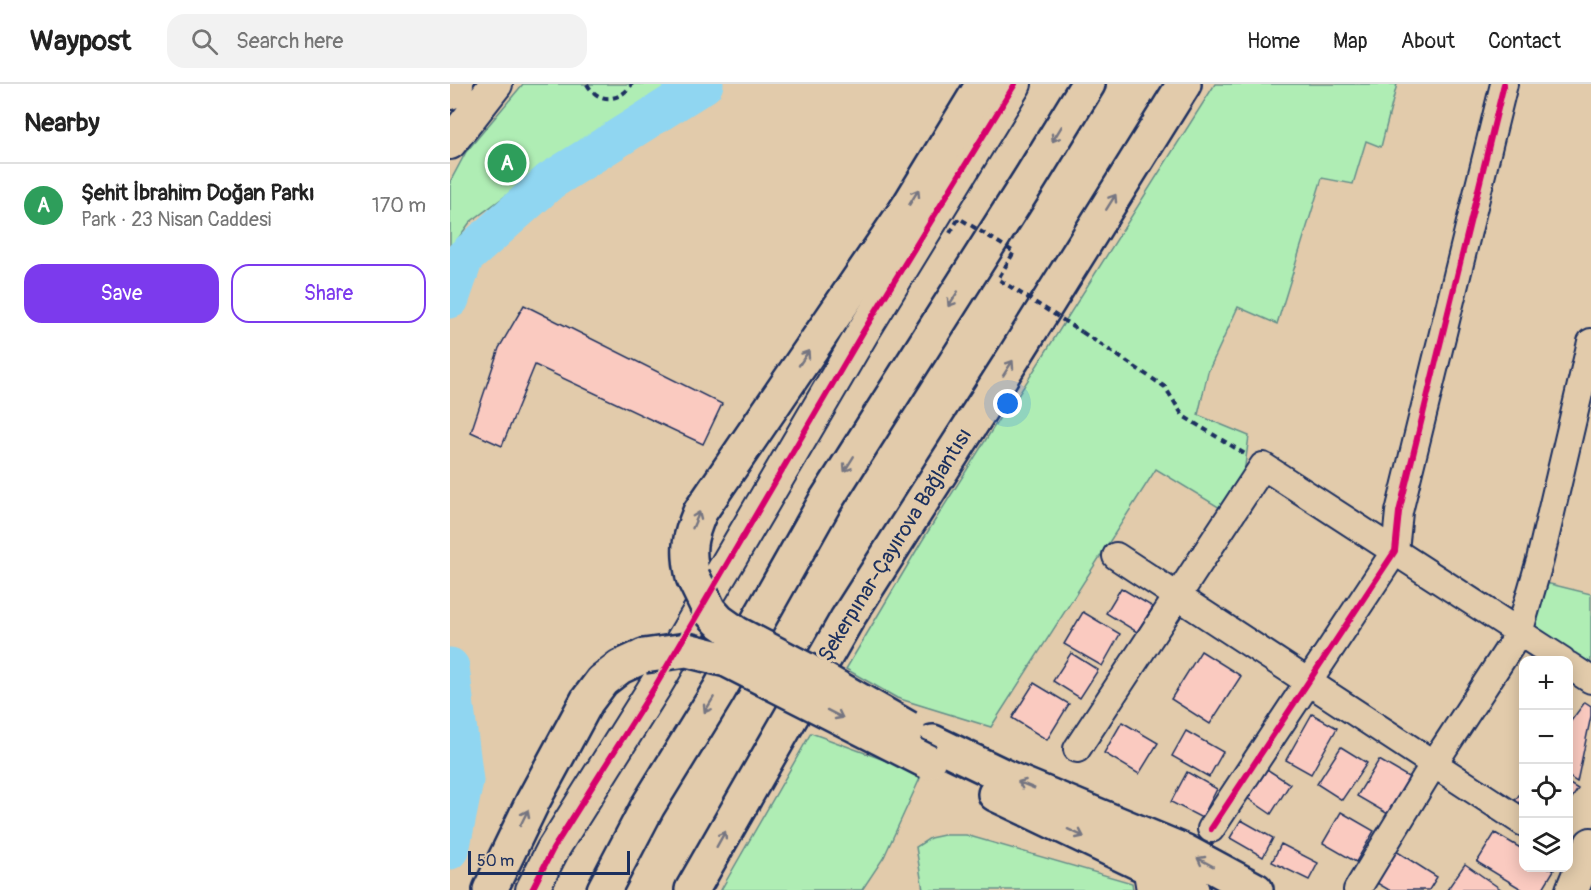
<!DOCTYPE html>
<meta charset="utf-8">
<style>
:root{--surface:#fff;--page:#f2f2f2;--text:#222;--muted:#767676;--line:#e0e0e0;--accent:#7c3aed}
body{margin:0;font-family:Pangolin,sans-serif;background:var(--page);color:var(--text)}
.controls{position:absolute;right:18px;bottom:18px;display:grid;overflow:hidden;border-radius:12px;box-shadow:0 3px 15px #0003}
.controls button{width:54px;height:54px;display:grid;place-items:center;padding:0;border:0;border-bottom:2px solid var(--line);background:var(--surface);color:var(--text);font:30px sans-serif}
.scale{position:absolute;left:18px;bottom:15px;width:162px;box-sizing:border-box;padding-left:6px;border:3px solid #1b2f5e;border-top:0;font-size:16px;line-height:21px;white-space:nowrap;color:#1b2f5e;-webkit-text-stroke:4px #e2cbab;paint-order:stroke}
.you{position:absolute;left:558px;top:320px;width:21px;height:21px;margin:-15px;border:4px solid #fff;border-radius:50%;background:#1a73e8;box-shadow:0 0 0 9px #1a73e833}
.badge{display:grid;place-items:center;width:39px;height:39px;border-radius:50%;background:var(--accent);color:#fff;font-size:20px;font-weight:700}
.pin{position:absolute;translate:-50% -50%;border:3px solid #fff;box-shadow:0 2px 6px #0006}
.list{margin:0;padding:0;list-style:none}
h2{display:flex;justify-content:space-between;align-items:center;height:78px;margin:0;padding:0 24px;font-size:26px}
h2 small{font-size:20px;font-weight:400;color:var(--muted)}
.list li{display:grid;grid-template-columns:39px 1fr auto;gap:18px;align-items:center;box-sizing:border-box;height:84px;padding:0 24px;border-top:2px solid var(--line)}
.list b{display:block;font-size:22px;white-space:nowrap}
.list p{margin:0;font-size:20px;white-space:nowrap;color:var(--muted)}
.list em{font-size:20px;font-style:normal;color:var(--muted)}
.actions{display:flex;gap:12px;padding:18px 24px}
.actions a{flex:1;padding:14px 0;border:2px solid var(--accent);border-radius:18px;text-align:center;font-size:21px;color:var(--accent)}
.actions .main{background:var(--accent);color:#fff}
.icon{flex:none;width:33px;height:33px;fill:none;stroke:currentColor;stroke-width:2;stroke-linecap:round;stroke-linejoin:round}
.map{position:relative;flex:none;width:1141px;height:806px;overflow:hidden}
header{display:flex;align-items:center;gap:36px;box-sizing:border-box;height:84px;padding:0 30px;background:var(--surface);border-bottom:2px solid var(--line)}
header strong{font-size:28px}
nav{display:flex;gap:33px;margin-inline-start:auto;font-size:21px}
.search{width:420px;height:54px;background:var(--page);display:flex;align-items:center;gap:15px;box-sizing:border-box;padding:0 21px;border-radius:18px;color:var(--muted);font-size:22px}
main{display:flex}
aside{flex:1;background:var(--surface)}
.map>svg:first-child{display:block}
.green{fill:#afedb4;stroke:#658e89;stroke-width:1.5}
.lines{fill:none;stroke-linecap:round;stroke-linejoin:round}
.river{stroke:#90d6f1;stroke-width:39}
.building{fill:#facac0;stroke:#1b2f5e;stroke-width:1.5}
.minor-casing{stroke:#1b2f5e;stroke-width:30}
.tertiary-casing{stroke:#1b2f5e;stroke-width:36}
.secondary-casing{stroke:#1b2f5e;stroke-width:38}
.motorway-casing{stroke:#1b2f5e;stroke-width:38}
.path{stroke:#1b2f5e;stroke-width:4;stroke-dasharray:6 4.5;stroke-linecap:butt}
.minor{stroke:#e2cbab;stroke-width:26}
.tertiary{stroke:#e2cbab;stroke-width:32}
.secondary{stroke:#e2cbab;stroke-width:33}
.motorway{stroke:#e2cbab;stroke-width:33}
.secondary-bridge-casing{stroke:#1b2f5e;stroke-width:38;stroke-linecap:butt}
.path-bridge{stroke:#1b2f5e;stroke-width:4;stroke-dasharray:6 4.5;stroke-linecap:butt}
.secondary-bridge{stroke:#e2cbab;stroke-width:33}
.cycleway-casing{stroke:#e2cbab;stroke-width:10}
.cycleway{stroke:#d6006c;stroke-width:6}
.oneway{stroke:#757581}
.labels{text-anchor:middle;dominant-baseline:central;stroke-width:6;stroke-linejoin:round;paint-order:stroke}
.street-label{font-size:21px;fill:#1b2f5e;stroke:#e2cbab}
</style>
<header>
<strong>Waypost</strong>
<div class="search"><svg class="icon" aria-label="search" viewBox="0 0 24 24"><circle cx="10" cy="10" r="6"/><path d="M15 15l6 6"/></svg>Search here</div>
<nav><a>Home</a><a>Map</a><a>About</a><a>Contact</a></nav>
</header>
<main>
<aside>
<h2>Nearby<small></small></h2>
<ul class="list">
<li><span class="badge" style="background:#2e9e5b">A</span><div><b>Şehit İbrahim Doğan Parkı</b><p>Park · 23 Nisan Caddesi</p></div><em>170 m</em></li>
</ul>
<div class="actions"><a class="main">Save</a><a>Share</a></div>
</aside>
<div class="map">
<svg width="1141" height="806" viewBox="0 0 1141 806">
<rect width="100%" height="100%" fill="#e2cbab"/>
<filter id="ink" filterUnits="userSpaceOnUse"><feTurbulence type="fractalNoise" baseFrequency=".0167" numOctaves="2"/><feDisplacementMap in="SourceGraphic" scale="12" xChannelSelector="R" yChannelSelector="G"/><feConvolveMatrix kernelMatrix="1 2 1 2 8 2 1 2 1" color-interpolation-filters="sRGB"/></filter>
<g filter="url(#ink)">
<path class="green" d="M 73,0 L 237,0 L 186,35 L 84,91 L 20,138 L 0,166 L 0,98 L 16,68 Z
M 765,0 L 947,0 L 931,63 L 916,57 L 903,100 L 872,94 L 827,240 L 788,223 L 758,288 L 748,331 L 799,352 L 794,389 L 775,427 L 706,385 L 541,643 L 447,614 L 396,585 L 472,457 L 552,330 L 559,326 Z
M 1096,499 L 1141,510 L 1141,583 L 1083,544 Z
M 361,649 L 472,690 L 434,773 L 412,806 L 271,806 Z
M 494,751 L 516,751 L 682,799 L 683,806 L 473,806 L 466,763 L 480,754 Z"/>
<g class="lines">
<path class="river" d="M 0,215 L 14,174 L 100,97 L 254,0
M 0,583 L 14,697 L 0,766"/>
</g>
<path class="building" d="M 74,221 L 272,320 L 253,360 L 85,281 L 52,362 L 21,348 L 49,264 Z
M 671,504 L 703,523 L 687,548 L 656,529 Z
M 633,528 L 670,550 L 652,582 L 614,560 Z
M 751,567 L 791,592 L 760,640 L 721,615 Z
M 621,569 L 648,586 L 630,614 L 603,597 Z
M 584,599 L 619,620 L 597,656 L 562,634 Z
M 1135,618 L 1141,622 L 1141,632 L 1127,698 L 1118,692 L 1118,641 Z
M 862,630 L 887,644 L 861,690 L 836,676 Z
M 672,638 L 708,659 L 689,690 L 654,669 Z
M 736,647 L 773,668 L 759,693 L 722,672 Z
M 891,663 L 917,679 L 892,716 L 867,700 Z
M 929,676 L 960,694 L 938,730 L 907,712 Z
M 815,684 L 840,700 L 821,730 L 796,713 Z
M 737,688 L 767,705 L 752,734 L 721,718 Z
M 1118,699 L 1128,705 L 1118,720 Z
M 1074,704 L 1074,724 L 1064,718 Z
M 891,728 L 924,747 L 906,778 L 873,759 Z
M 791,736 L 823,754 L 813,773 L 780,754 Z
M 1045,749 L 1074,766 L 1074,784 L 1101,784 L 1104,786 L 1092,806 L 1073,806 L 1027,778 Z
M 831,760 L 868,779 L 859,796 L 822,778 Z
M 946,767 L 987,793 L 979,806 L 939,806 L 927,799 Z
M 1015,780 L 1052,806 L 997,806 Z"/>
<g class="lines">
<g class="minor-casing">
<path id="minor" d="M 666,472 L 1074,739
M 1118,581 L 1141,596
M 627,665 L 813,382 L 1112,576
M 761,745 L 945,467 L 949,428 L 1054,0
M 696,782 L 700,806
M 907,806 L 983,681 L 1069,549 L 1090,476 L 1141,258"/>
</g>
<g class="tertiary-casing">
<path id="tertiary" d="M 0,9 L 7,0
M 0,59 L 46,0
M 82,806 L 103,765 L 206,601 L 413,248 L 565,0
M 1122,806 L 1141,760"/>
</g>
<g class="secondary-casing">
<path id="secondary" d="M 243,493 C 237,465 239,454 250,428 L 458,123 L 533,0
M 483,658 L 560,695 L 734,767 L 806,806
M 545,710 L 696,782 L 742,806
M 40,806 L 83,717 L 137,617 L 152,597 L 170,583 L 194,572"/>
</g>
<g class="motorway-casing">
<path id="motorway" d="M 154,806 L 198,722 L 268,608 L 375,418 L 581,93 L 638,0
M 242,806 L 397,535 L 564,273 L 734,0"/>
</g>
<path class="path" d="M 137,0 C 148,20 170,18 182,0
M 632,248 L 715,303 L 733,332 L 795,370"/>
<use href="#minor" class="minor"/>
<use href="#tertiary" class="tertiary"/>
<use href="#secondary" class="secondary"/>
<use href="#motorway" class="motorway"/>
<g class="secondary-bridge-casing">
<path id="secondary-bridge" d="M 243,493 L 259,526 L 269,537 L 286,549 L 353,584 L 458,644
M 194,572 L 237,566 L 277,576 L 478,678"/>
</g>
<path class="path-bridge" d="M 500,149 L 509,134 L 564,168 L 548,195 L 632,248"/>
<use href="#secondary-bridge" class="secondary-bridge"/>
<g class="cycleway-casing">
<path id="cycleway" d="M 761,745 L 945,467 L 949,428 L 1054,0
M 82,806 L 103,765 L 206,601 L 413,248 L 565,0"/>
</g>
<use href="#cycleway" class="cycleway"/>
</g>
<defs><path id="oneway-shaft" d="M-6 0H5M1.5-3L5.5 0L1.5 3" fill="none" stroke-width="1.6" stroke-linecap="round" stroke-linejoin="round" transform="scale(1.5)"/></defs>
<g class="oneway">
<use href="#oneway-shaft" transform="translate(607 50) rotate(121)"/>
<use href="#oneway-shaft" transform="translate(464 113) rotate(-59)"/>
<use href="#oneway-shaft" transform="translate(661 118) rotate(-58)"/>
<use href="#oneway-shaft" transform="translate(503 215) rotate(123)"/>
<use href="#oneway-shaft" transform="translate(354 274) rotate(-56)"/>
<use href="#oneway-shaft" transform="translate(558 284) rotate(-57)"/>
<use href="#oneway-shaft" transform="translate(399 380) rotate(122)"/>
<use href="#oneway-shaft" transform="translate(246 436) rotate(-67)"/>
<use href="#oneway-shaft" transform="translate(259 621) rotate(121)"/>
<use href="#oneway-shaft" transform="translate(385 630) rotate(27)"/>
<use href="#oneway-shaft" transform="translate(576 701) rotate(-158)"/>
<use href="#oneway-shaft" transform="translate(74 734) rotate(-64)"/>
<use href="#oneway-shaft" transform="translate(626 749) rotate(25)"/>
<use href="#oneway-shaft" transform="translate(271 755) rotate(-61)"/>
<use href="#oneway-shaft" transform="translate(755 778) rotate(-152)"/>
</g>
</g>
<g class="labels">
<g class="street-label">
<text transform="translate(445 461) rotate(-58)">Şekerpınar-Çayırova Bağlantısı</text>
</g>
</g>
</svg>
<div class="controls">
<button>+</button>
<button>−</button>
<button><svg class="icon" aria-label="locate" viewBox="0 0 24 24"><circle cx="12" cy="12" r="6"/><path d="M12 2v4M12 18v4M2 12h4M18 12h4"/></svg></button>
<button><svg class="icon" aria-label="layers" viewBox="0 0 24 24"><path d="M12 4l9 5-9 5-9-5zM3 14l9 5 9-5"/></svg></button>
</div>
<div class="scale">50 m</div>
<div class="you"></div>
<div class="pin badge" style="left:57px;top:79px;background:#2e9e5b">A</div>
</div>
</main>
